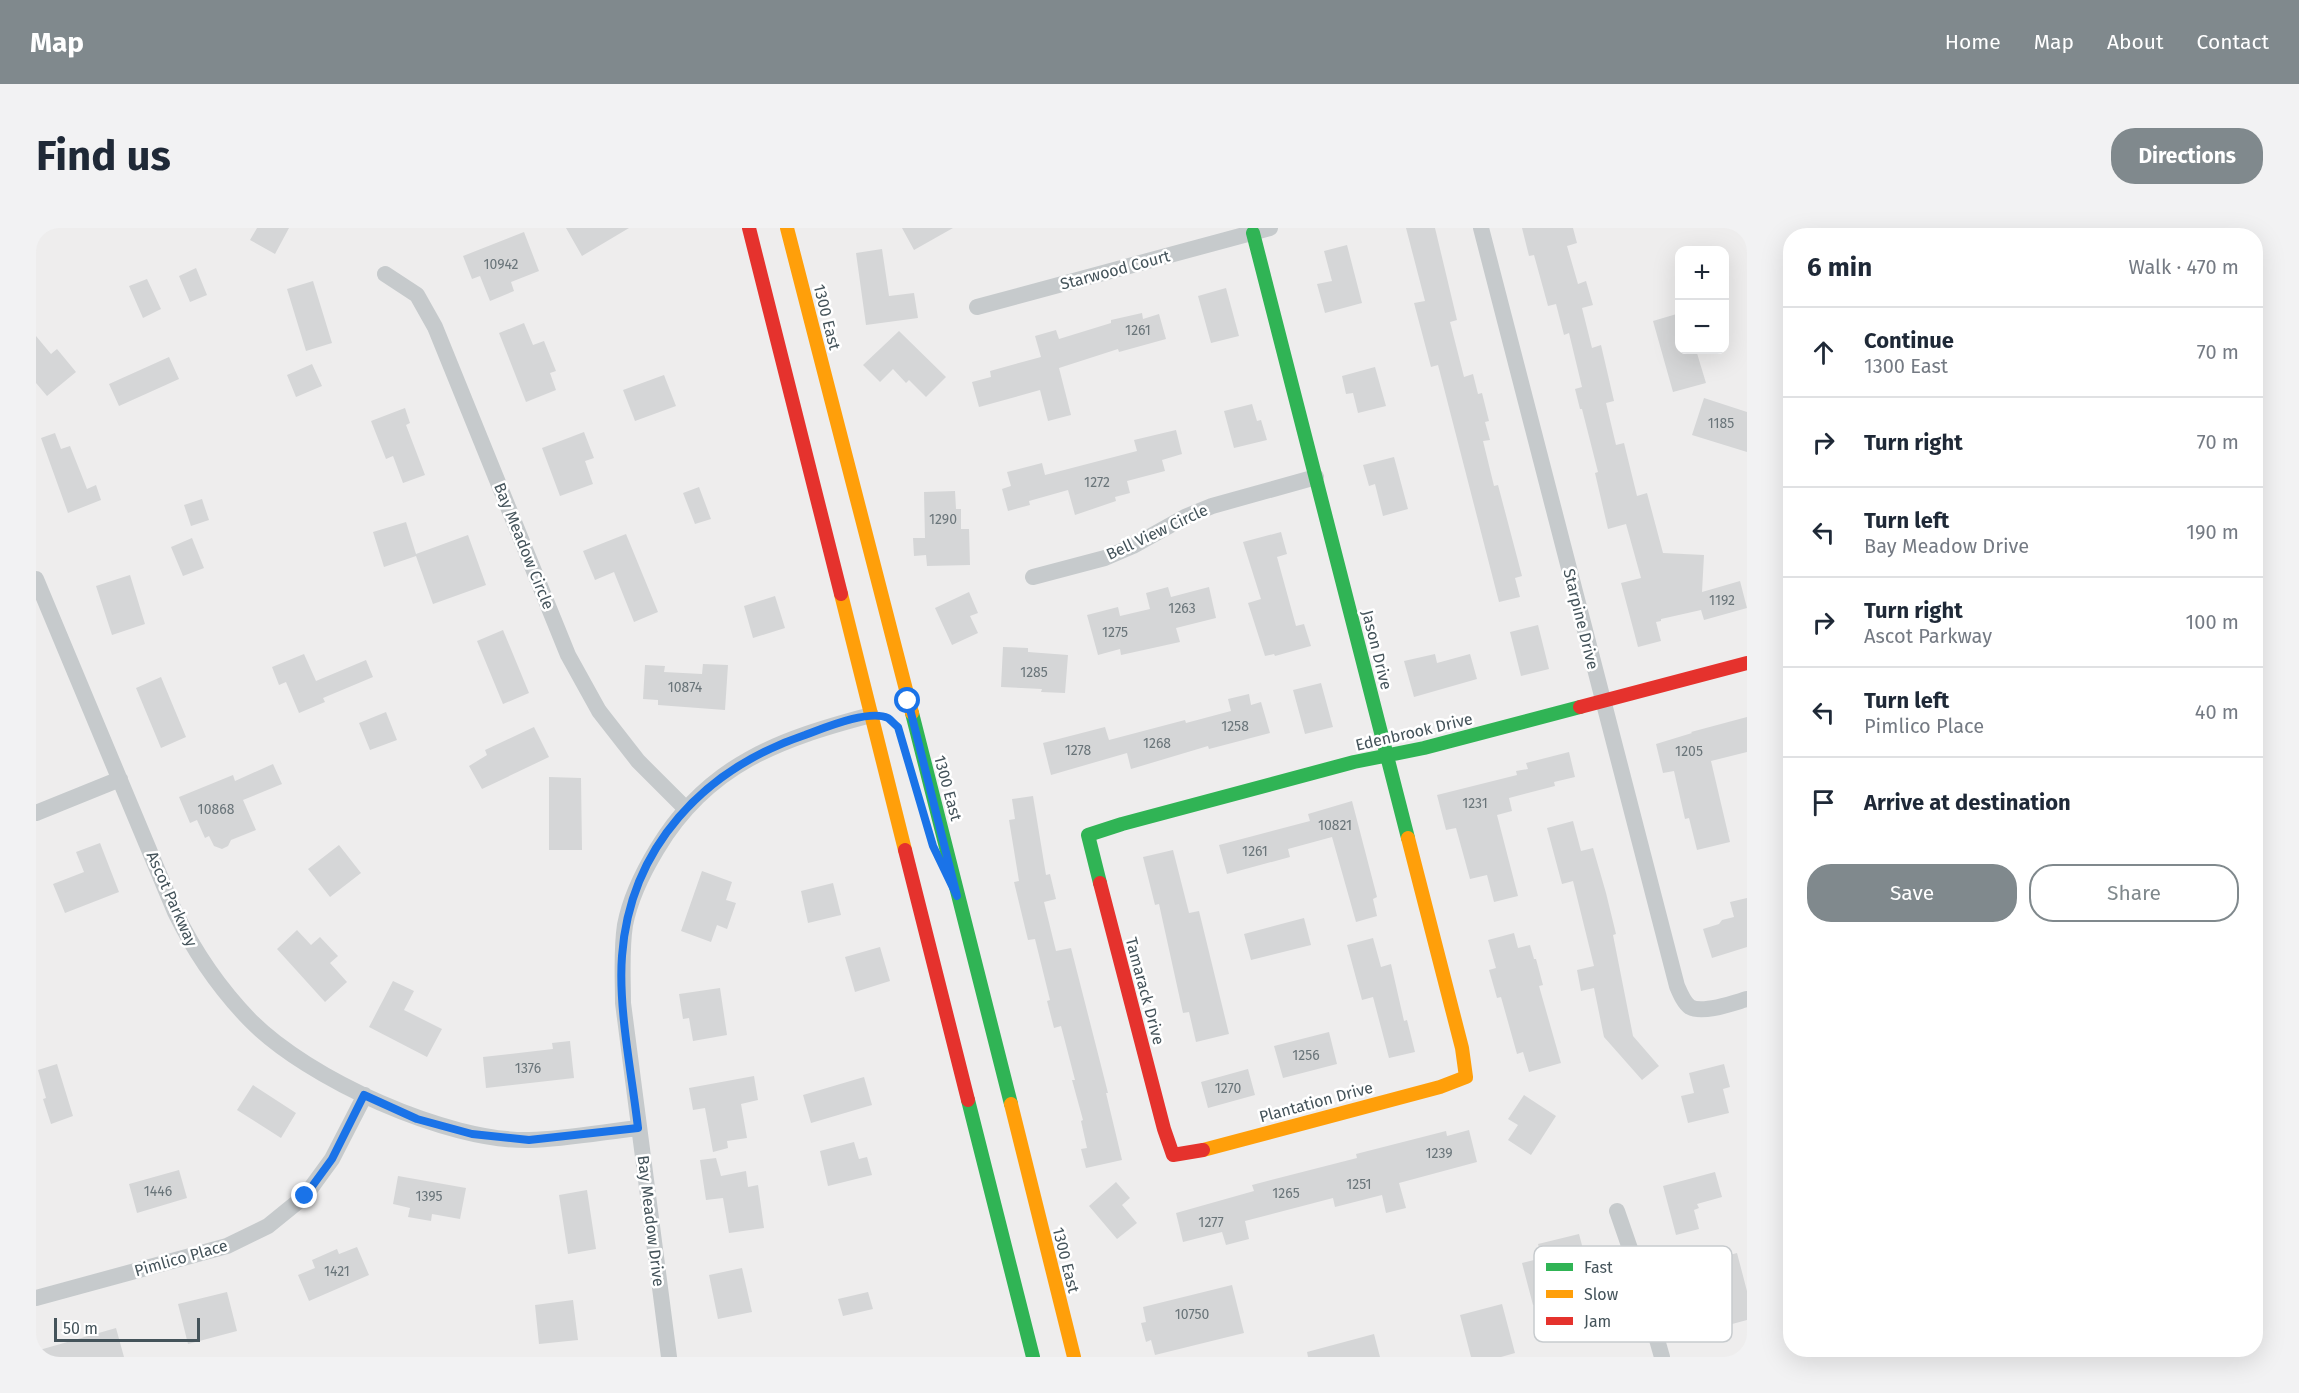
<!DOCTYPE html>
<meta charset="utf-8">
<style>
:root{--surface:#fff;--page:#f2f2f3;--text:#1f2937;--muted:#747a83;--line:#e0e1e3;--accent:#80898d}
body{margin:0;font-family:"Fira Sans",sans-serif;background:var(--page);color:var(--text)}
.controls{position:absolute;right:18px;top:18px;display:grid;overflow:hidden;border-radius:12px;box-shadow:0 6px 24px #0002}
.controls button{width:54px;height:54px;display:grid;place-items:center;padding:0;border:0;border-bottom:2px solid var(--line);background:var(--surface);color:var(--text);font:30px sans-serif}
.scale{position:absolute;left:18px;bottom:15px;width:146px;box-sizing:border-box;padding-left:6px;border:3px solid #44535a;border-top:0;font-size:16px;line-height:21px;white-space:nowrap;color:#44535a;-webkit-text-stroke:4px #fff;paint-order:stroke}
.stop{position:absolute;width:18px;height:18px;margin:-14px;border:4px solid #1a73e8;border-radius:50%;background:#fff}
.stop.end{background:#1a73e8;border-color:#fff;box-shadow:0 2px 6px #0008}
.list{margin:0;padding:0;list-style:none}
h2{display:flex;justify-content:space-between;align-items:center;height:78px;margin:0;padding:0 24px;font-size:26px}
h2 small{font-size:20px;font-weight:400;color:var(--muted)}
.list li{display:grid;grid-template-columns:39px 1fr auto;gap:18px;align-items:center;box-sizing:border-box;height:90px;padding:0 24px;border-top:2px solid var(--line)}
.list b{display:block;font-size:22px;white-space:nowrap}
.list p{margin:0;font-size:20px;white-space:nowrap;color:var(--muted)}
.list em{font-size:20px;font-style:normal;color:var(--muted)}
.actions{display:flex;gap:12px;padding:18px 24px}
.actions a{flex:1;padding:14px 0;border:2px solid var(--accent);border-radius:24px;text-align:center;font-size:21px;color:var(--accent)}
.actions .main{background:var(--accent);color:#fff}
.icon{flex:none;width:33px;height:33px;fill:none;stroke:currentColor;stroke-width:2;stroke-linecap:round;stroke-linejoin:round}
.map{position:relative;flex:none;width:1711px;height:1129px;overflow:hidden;border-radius:24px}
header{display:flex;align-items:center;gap:36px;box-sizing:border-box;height:84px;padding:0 30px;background:var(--accent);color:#fff}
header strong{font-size:28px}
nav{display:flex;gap:33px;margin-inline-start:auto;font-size:21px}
.intro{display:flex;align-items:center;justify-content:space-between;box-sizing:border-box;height:144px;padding:0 36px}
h1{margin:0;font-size:42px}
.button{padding:15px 27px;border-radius:24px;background:var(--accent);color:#fff;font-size:21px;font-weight:700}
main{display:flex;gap:36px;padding:0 36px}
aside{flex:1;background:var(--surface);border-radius:24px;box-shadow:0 6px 24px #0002}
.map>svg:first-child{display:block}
.building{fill:#d5d6d7}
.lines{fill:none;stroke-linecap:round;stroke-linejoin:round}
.street{stroke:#c6cacc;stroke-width:16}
.fast{stroke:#30b455;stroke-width:14}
.slow{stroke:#ff9f0a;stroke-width:14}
.jam{stroke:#e5322d;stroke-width:14}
.route{stroke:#1a73e8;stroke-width:8}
.labels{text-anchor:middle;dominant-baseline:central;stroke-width:5;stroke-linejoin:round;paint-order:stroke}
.number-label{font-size:14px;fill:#6a757a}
.street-label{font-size:16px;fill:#44535a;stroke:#fff}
.key{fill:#fff;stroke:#c7cbce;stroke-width:1.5}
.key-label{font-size:16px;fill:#44535a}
</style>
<header>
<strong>Map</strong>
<nav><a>Home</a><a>Map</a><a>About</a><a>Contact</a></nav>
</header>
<div class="intro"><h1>Find us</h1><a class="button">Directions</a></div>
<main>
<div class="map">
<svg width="1711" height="1129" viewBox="0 0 1711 1129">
<rect width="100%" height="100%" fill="#eeeded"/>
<path class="building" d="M 221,0 L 253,0 L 239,26 L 214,12 Z
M 530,0 L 593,0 L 546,28 Z
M 866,0 L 917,0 L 878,22 Z
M 1370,0 L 1399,0 L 1421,92 L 1414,94 L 1428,149 L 1437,146 L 1442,166 L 1446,165 L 1453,193 L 1449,194 L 1454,212 L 1447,213 L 1458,258 L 1462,257 L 1486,348 L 1479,350 L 1484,369 L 1463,374 L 1402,137 L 1395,139 L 1378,75 L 1389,73 Z
M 1486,0 L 1537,0 L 1541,15 L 1531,18 L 1542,56 L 1550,53 L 1557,77 L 1546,80 L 1556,120 L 1565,117 L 1578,173 L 1570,175 L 1580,217 L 1588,215 L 1601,268 L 1611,265 L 1627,325 L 1668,327 L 1666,364 L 1704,353 L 1711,380 L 1668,392 L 1665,382 L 1625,391 L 1625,393 L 1620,394 L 1625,413 L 1602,419 L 1585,355 L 1605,350 L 1590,296 L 1572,301 L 1559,245 L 1562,244 L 1546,181 L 1544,181 L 1539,161 L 1546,159 L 1533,105 L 1528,107 L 1520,76 L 1512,78 L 1498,27 L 1493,28 Z
M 488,4 L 503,43 L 475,54 L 478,63 L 454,73 L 444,48 L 436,51 L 427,28 Z
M 1311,17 L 1326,75 L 1289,85 L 1281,56 L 1296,53 L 1288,23 Z
M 846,21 L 853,68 L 878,65 L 882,90 L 830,97 L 820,25 Z
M 160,40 L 171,67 L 154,74 L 143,48 Z
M 111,51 L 125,81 L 107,90 L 93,58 Z
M 277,53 L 296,115 L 270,123 L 251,61 Z
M 1190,60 L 1203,108 L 1175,115 L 1162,68 Z
M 1106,85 L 1107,91 L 1123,86 L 1130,111 L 1083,124 L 1082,121 L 1023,140 L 1035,187 L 1012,193 L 1004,162 L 943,179 L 936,154 L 955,149 L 954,143 L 1005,129 L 999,108 L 1020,102 L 1023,111 L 1075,95 L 1075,92 Z
M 1644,85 L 1644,122 L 1660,122 L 1670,155 L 1637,164 L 1617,93 Z
M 488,95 L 497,117 L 508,113 L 520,143 L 514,145 L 520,162 L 490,174 L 463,105 Z
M 863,103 L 910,149 L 890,169 L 873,152 L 870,155 L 857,141 L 844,154 L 827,137 Z
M 0,108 L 15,126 L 21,121 L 40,144 L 11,168 L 0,155 Z
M 133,129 L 143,151 L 83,178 L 73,156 Z
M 276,136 L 286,158 L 260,169 L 251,147 Z
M 1339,139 L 1350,178 L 1322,185 L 1317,165 L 1310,166 L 1306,148 Z
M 628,147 L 640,178 L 599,193 L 587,162 Z
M 1668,170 L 1711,184 L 1711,224 L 1656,207 Z
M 1216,176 L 1221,193 L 1225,192 L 1231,212 L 1198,220 L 1188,183 Z
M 369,180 L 374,195 L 370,197 L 389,247 L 367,255 L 357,228 L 350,231 L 335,193 Z
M 1140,202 L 1146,226 L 1126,232 L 1129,243 L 1091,253 L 1094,265 L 1079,269 L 1080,273 L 1039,287 L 1032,262 L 993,273 L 994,277 L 972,283 L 966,261 L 975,258 L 971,244 L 1006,235 L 1009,247 L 1101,223 L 1098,212 Z
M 548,204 L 558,230 L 549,233 L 557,256 L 524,268 L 506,220 Z
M 19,205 L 25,221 L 34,218 L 51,261 L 60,257 L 65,272 L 32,285 L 5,210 Z
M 1358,229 L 1372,281 L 1347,288 L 1339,256 L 1333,258 L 1327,237 Z
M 663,259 L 675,291 L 659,296 L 647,265 Z
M 919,263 L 920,281 L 925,281 L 925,301 L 933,301 L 934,337 L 891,338 L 890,327 L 878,328 L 877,310 L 889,310 L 888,264 Z
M 166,271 L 173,292 L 155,298 L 148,277 Z
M 370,294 L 380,326 L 432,307 L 450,357 L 397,376 L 380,328 L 348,339 L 337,304 Z
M 1245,304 L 1251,326 L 1241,329 L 1260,398 L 1268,396 L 1275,418 L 1239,428 L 1238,426 L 1229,428 L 1212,375 L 1225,371 L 1207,314 Z
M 590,306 L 622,384 L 598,394 L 578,344 L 559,352 L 547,323 Z
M 156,310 L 168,340 L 147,348 L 135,319 Z
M 94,347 L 109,396 L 76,407 L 60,358 Z
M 1132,359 L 1135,369 L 1173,359 L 1180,390 L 1140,400 L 1144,414 L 1085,427 L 1084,421 L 1062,427 L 1051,387 L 1082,379 L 1084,388 L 1114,381 L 1110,365 Z
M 933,364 L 942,385 L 934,388 L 942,405 L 916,417 L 899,380 Z
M 739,368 L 749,400 L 717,410 L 708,378 Z
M 1502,397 L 1513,441 L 1485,448 L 1474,404 Z
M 467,402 L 493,465 L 467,476 L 441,413 Z
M 967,419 L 992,420 L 992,424 L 1032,427 L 1029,465 L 1005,464 L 1006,461 L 965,459 Z
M 268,426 L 280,453 L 330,432 L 337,449 L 287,470 L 289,474 L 263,485 L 250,454 L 243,457 L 236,439 Z
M 1399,426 L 1401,435 L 1434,426 L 1441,451 L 1378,469 L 1368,433 Z
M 667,436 L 692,437 L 689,482 L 622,477 L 622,472 L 607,471 L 609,437 L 629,438 L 628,444 L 666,446 Z
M 125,449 L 150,509 L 125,520 L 100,460 Z
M 1285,455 L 1297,499 L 1269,506 L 1257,462 Z
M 1213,466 L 1215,477 L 1225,474 L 1234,505 L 1173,521 L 1172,518 L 1095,541 L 1091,525 L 1015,547 L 1007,515 L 1069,499 L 1073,512 L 1149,492 L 1150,495 L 1195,483 L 1192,471 Z
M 350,484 L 361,512 L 334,522 L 323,495 Z
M 1711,489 L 1711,524 L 1675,533 L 1694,614 L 1661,622 L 1653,590 L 1649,591 L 1638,543 L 1627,545 L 1620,516 L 1656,505 L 1655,504 Z
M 498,499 L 513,529 L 446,561 L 433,538 L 451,527 L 449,522 Z
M 1533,524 L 1539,549 L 1518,554 L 1519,558 L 1473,570 L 1476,583 L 1461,587 L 1482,668 L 1458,674 L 1451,647 L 1434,651 L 1420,600 L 1410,602 L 1401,567 L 1481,547 L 1480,543 L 1492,541 L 1490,535 Z
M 237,536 L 246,556 L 207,572 L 220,602 L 195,612 L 192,618 L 186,621 L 178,618 L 173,608 L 169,610 L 161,592 L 154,595 L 143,569 L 197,547 L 199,553 Z
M 513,549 L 545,550 L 546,622 L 513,622 Z
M 997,568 L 1010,647 L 1014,646 L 1020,671 L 1008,674 L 1020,723 L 1035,720 L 1072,865 L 1070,865 L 1086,932 L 1050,940 L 1045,921 L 1051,920 L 1045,893 L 1047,892 L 1036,852 L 1039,852 L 1025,798 L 1018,800 L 1011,773 L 1014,772 L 999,711 L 992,712 L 978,654 L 983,653 L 973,592 L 979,591 L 976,571 Z
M 1316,573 L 1341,669 L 1337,671 L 1341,688 L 1320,694 L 1296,609 L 1252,621 L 1254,629 L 1191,646 L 1183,617 L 1274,593 L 1272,586 Z
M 1537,593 L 1545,623 L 1557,620 L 1570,665 L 1580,706 L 1577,707 L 1597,808 L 1623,838 L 1606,852 L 1568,809 L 1558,760 L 1545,763 L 1541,742 L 1558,738 L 1537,653 L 1526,656 L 1511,600 Z
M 64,615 L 83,664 L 29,685 L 17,656 L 48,644 L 40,624 Z
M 303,617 L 325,645 L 294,669 L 272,641 Z
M 1137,622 L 1153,685 L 1163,683 L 1193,806 L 1160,814 L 1153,784 L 1147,785 L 1123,676 L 1119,677 L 1107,629 Z
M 666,643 L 696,654 L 690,672 L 700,675 L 691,701 L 681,697 L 675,714 L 645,703 Z
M 797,655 L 805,687 L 772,695 L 765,663 Z
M 1711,670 L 1711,719 L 1676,730 L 1667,701 L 1683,696 L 1686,692 L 1698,689 L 1694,674 Z
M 1268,690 L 1275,717 L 1215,732 L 1208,706 Z
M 261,702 L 275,717 L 284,709 L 302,728 L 294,735 L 311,754 L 289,774 L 241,721 Z
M 1478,705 L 1482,720 L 1494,717 L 1498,731 L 1500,731 L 1507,757 L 1503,758 L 1525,835 L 1493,844 L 1487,824 L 1481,826 L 1465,769 L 1461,770 L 1453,742 L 1460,740 L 1452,712 Z
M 1337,710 L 1345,739 L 1355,736 L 1368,793 L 1371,792 L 1379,824 L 1353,830 L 1337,769 L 1326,772 L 1311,717 Z
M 844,719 L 854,753 L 819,764 L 809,729 Z
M 357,753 L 378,763 L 368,782 L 406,801 L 391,829 L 333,799 Z
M 684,760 L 691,807 L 657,813 L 653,790 L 647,791 L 643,766 Z
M 1293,804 L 1301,836 L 1247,850 L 1238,818 Z
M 534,813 L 538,850 L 450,860 L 447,829 L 517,821 L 516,815 Z
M 21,836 L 37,888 L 15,896 L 7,871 L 10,870 L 2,842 Z
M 1688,836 L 1694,859 L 1687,861 L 1693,885 L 1652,895 L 1645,868 L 1658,865 L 1653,845 Z
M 1212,841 L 1219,867 L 1172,880 L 1165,854 Z
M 718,848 L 722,872 L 705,876 L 711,910 L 691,913 L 692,920 L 677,924 L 669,880 L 657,882 L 653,860 Z
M 828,849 L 836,877 L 775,895 L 767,867 Z
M 217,857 L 260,885 L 245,910 L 201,882 Z
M 1488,867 L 1520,888 L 1495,927 L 1472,912 L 1482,897 L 1472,891 Z
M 1433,902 L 1441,934 L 1363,955 L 1370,980 L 1350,985 L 1346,967 L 1299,979 L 1297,970 L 1209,993 L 1213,1011 L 1190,1017 L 1186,1004 L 1147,1014 L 1140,985 L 1218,963 L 1216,957 L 1321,930 L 1320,926 L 1410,903 L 1411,908 Z
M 818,914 L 823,931 L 831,929 L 836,947 L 792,958 L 784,923 Z
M 680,930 L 685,948 L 710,943 L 712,959 L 722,957 L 728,1000 L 693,1005 L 687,970 L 670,972 L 664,932 Z
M 143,942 L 151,970 L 101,985 L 93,956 Z
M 1679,944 L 1686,969 L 1661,976 L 1663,980 L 1658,982 L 1663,1001 L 1640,1007 L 1627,958 Z
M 362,948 L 430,960 L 424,991 L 396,986 L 395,993 L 372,989 L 374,980 L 357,976 Z
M 1080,954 L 1094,970 L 1086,977 L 1101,995 L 1081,1011 L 1053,978 Z
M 551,962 L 560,1021 L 532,1026 L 523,967 Z
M 1543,1006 L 1551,1036 L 1547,1037 L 1553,1062 L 1497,1077 L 1486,1035 L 1506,1030 L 1502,1016 Z
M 321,1019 L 333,1047 L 273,1073 L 262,1047 L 279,1040 L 276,1032 L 301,1021 L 303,1026 Z
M 1701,1025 L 1711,1063 L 1711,1092 L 1685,1099 L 1679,1076 L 1669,1078 L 1664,1059 L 1651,1063 L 1645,1040 Z
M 706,1040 L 716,1084 L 682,1091 L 673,1047 Z
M 1196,1057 L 1208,1105 L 1119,1127 L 1115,1112 L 1110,1114 L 1105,1095 L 1110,1094 L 1107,1079 Z
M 191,1064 L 201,1103 L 152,1116 L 142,1076 Z
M 832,1064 L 837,1081 L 807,1088 L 802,1071 Z
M 537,1072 L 542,1112 L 503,1116 L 499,1077 Z
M 1466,1076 L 1479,1125 L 1465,1129 L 1435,1129 L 1424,1087 Z
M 80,1100 L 88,1129 L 0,1129 L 0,1123 Z
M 1338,1106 L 1344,1129 L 1272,1129 L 1271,1124 Z"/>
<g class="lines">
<path class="street" d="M 1445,0 L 1641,758 C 1644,765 1648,775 1654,779 C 1667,786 1697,775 1711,771
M 349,46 L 381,67 L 399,99 L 532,427 L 563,483 L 602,533 L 649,580
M 941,79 L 1234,0
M 997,349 L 1069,330 L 1097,318 L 1149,289 L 1176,278 L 1280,249
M 0,351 L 139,684 C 159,725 183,760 214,792 C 272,851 411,914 494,912 C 530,911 567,904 602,900
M 0,585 L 84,551
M 1581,983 L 1599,1035 L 1626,1129
M 0,1070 L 191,1018 L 232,998 L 269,968 L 296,931 L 329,867
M 633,1129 L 587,775 C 587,749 585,723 589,697 C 594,671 607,644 621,621 C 672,536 744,511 835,487"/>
<path class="fast" d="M 1217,5 L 1372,610
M 876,485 L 975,876
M 1064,655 L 1052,607 L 1086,596 L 1318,534 L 1388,520 L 1544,479
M 932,872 L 997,1129"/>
<path class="slow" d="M 751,0 L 876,485
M 805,366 L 869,622
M 975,876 L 1038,1129
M 1167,922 L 1404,859 L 1430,849 L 1426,820 L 1372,610"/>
<path class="jam" d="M 713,0 L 805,366
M 1544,479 L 1711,435
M 869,622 L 932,872
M 1064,655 L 1128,901 L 1137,927 L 1167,922"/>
</g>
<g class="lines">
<path class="route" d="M 269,968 L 296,931 L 328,867 L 381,891 L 436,906 L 493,912 L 602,900 C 596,847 582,780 586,728 C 594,619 668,541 769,507 C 788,500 833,481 852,490 C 855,492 859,497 862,499 L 897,618 L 921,668 L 872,473"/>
</g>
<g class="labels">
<g class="number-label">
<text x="465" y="36">10942</text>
<text x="1102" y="102">1261</text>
<text x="1685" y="195">1185</text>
<text x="1061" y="254">1272</text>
<text x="907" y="291">1290</text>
<text x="1686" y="372">1192</text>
<text x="1146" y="380">1263</text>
<text x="1079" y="404">1275</text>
<text x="998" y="444">1285</text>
<text x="649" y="459">10874</text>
<text x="1199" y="498">1258</text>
<text x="1121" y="515">1268</text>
<text x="1042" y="522">1278</text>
<text x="1653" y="523">1205</text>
<text x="1439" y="575">1231</text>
<text x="180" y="581">10868</text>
<text x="1299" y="597">10821</text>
<text x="1219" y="623">1261</text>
<text x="1270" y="827">1256</text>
<text x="492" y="840">1376</text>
<text x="1192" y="860">1270</text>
<text x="1403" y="925">1239</text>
<text x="1323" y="956">1251</text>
<text x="122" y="963">1446</text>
<text x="1250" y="965">1265</text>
<text x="393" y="968">1395</text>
<text x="1175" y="994">1277</text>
<text x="301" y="1043">1421</text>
<text x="1156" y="1086">10750</text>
</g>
<g class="street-label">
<text transform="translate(1079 42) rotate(-15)">Starwood Court</text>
<text transform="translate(791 89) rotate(76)">1300 East</text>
<text transform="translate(1121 304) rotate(-25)">Bell View Circle</text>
<text transform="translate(488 318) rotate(68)">Bay Meadow Circle</text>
<text transform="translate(1545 391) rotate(76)">Starpine Drive</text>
<text transform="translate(1341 422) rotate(76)">Jason Drive</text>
<text transform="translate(1378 504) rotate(-13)">Edenbrook Drive</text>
<text transform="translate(912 560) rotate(75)">1300 East</text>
<text transform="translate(136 671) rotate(66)">Ascot Parkway</text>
<text transform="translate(1109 763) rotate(75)">Tamarack Drive</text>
<text transform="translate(1280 874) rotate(-15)">Plantation Drive</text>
<text transform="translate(615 993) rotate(83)">Bay Meadow Drive</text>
<text transform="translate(145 1030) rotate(-16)">Pimlico Place</text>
<text transform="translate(1030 1032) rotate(76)">1300 East</text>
</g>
</g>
<rect x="1498" y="1018" width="198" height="96" rx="9" class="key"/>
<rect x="1510" y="1035" width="27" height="8" fill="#30b455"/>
<rect x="1510" y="1062" width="27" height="8" fill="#ff9f0a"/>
<rect x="1510" y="1089" width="27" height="8" fill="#e5322d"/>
<g class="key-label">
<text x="1548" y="1045">Fast</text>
<text x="1548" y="1072">Slow</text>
<text x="1548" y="1099">Jam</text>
</g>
</svg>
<div class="controls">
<button>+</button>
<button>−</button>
</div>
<div class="scale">50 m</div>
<div class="stop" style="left:872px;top:473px"></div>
<div class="stop end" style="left:269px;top:968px"></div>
</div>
<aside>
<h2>6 min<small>Walk · 470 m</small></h2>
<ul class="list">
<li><svg class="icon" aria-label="ahead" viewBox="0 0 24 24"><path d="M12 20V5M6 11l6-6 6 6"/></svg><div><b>Continue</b><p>1300 East</p></div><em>70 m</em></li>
<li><svg class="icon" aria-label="right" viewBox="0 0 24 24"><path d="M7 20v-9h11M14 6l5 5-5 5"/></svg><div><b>Turn right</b></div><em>70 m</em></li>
<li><svg class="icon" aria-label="left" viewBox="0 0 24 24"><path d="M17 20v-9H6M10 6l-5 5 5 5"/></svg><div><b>Turn left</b><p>Bay Meadow Drive</p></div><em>190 m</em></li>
<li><svg class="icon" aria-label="right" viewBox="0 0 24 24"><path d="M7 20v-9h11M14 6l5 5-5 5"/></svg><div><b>Turn right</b><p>Ascot Parkway</p></div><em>100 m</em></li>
<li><svg class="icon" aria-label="left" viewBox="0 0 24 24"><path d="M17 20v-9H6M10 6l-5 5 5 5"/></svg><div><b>Turn left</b><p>Pimlico Place</p></div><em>40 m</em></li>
<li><svg class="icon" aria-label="arrive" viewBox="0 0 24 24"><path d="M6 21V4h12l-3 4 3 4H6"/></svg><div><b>Arrive at destination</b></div></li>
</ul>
<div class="actions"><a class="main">Save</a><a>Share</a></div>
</aside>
</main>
